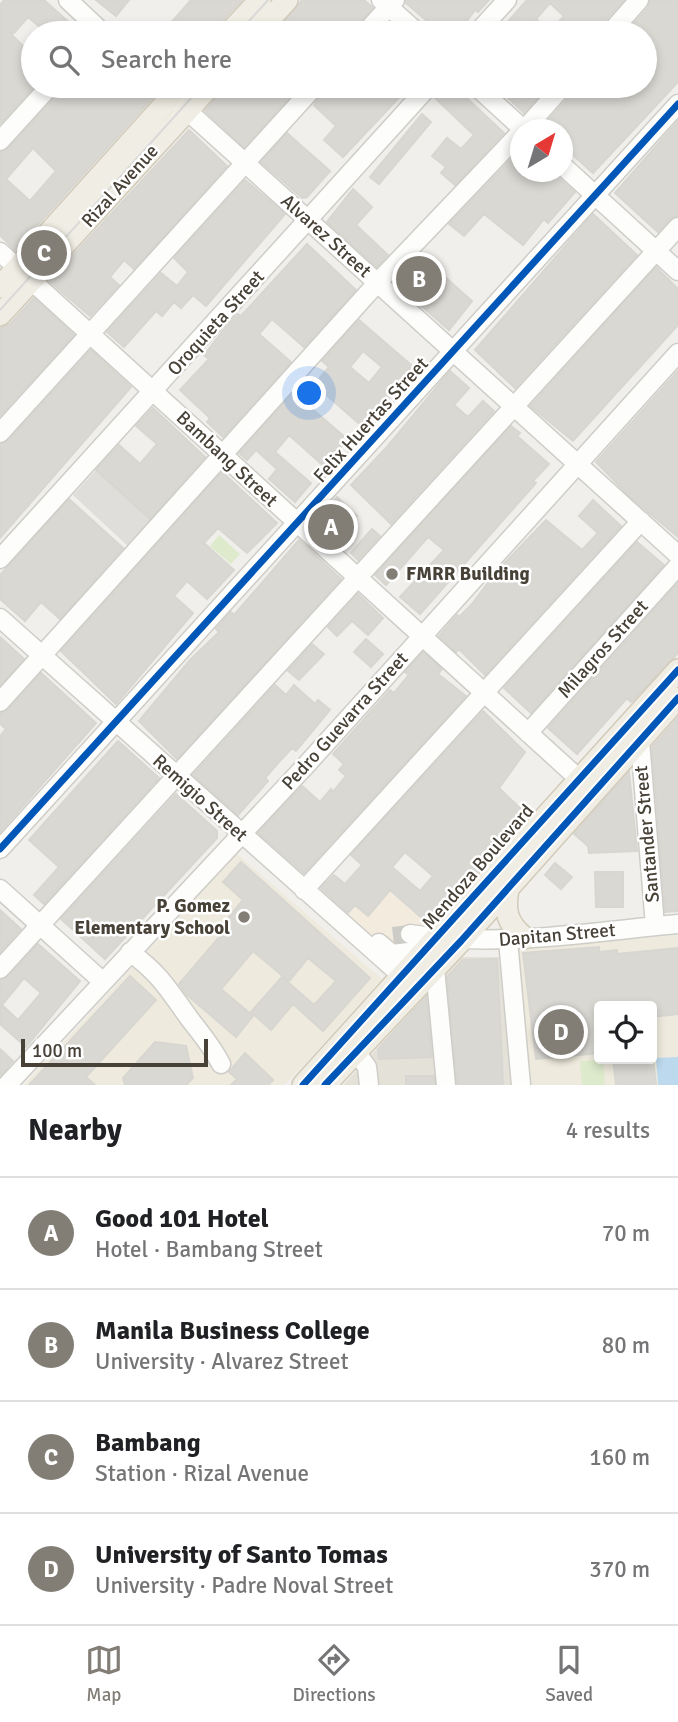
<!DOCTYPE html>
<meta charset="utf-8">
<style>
:root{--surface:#fff;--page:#f2f2f2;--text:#202124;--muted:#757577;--line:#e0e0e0;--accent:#827e76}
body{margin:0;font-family:Signika,sans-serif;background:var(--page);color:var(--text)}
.controls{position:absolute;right:21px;bottom:21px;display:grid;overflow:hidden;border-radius:7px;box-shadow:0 4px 10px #0003}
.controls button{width:63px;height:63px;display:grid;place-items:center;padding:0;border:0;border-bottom:2px solid var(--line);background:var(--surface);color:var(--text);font:35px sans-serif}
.compass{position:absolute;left:510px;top:119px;width:63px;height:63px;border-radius:50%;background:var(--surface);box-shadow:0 4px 10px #0003;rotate:38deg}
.scale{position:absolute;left:21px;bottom:18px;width:187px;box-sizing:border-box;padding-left:7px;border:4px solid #474137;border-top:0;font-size:19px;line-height:24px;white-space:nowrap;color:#474137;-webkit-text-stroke:5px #fff;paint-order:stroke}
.you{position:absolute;left:310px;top:394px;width:24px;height:24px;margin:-18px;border:5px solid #fff;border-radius:50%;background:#1a73e8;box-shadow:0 0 0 10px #1a73e833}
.badge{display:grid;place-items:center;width:46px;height:46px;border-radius:50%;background:var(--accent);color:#fff;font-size:23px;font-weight:700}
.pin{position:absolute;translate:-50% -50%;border:4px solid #fff;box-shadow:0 2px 7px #0006}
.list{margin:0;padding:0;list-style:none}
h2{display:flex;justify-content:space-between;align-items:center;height:91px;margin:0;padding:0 28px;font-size:30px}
h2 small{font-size:23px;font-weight:400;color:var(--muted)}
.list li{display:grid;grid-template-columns:46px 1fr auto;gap:21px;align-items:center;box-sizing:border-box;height:112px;padding:0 28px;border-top:2px solid var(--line)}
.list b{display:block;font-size:26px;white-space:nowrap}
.list p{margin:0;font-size:23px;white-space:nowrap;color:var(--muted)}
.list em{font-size:23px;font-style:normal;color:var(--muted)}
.icon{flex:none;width:38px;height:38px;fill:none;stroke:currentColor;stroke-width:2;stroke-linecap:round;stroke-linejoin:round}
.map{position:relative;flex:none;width:678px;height:1085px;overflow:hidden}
.search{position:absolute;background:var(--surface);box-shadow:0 4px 10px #0003;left:21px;right:21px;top:21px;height:77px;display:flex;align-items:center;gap:18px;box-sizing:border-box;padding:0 24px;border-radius:38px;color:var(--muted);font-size:26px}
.sheet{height:539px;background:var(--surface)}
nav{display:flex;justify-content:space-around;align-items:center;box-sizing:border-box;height:98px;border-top:2px solid var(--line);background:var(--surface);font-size:19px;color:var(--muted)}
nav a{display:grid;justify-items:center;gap:4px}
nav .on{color:var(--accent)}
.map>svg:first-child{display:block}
.residential{fill:#e4e1d8}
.commercial{fill:#f3ebde}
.education{fill:#eeeadd;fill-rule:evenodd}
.green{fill:#ddebcc}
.parking{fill:#e0dedb}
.water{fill:#bcd9ed}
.building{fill:#dad8d3;stroke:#d8d6d1;stroke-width:2;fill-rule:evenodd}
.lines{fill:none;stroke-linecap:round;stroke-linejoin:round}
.minor-tunnel{stroke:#ceccc7;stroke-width:18;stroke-dasharray:18 9;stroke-linecap:butt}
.minor-casing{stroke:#cecdc8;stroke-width:21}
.major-casing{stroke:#d2cbb9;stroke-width:24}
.minor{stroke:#fdfdfc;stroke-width:18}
.major{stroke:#f0ede4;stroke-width:21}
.tram{stroke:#d9d9d8;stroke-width:2}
.cycleway-casing{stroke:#fff;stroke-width:11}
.cycleway{stroke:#0057b8;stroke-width:7}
.poi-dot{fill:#827e76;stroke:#fff;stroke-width:2.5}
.labels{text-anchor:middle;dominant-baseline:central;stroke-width:5;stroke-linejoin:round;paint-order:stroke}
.street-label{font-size:19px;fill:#474137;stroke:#fff}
.poi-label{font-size:19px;font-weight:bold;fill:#474137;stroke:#fff;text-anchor:start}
</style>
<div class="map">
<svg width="678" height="1085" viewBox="0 0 678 1085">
<rect width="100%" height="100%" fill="#f0efeb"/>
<path class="residential" d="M 462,957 L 499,957 L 511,1085 L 343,1085 Z"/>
<path class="commercial" d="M 378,881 L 433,929 L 400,965 L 347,917 Z"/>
<path class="education" d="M 237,854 L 382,979 L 303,1066 L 284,1085 L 24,1085 Z
M 678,935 L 678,1085 L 527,1085 L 514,947 ZM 599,1006 L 652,1006 L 652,1059 L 599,1059 Z"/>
<path class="green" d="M 219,535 L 240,554 L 231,564 L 210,546 Z
M 603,1060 L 605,1085 L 582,1085 L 580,1061 Z"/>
<path class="parking" d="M 96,470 L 153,521 L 129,547 L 73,495 Z"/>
<path class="water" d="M 678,1057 L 678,1085 L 658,1085 L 656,1058 Z"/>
<path class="building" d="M 4,0 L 44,0 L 81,33 L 47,33 L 28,17 L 14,33 L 10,33 L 33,56 L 35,86 L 0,124 L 0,5 Z
M 96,0 L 129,0 L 116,16 Z
M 191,0 L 242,0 L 219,24 L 216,33 L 162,33 Z
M 302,0 L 364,0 L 373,8 L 357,25 L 354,33 L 275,33 Z
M 406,0 L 489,0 L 478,12 L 475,10 L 458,33 L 441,33 L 406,3 Z
M 527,0 L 624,0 L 601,25 L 599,33 L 498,33 ZM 550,3 L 564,16 L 550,32 L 536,19 Z
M 650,0 L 678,0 L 678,82 L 593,173 L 563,146 L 563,130 L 542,127 L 572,94 L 574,86 L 645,86 L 645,33 L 625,33 L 648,8 Z
M 61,86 L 143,86 L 154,96 L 15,250 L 0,235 L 0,152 L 8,149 L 58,94 ZM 33,148 L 56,171 L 30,201 L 6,179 Z
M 227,86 L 284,86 L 293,94 L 244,147 L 205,111 Z
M 326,86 L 410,86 L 343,157 L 324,140 L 336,126 L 314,105 Z
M 446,86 L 454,86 L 504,133 L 455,185 L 441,173 L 446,167 L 432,156 L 447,138 L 461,149 L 474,135 L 435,98 Z
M 496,86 L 548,86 L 524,113 Z
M 422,114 L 431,122 L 379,184 L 370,177 Z
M 678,121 L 678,216 L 670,219 L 658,232 L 615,193 Z
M 189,130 L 227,166 L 134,269 L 124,260 L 110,277 L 119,285 L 90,316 L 49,281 Z
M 287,133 L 330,171 L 307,197 L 302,198 L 261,162 Z
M 521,149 L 521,172 L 552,172 L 575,192 L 548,223 L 544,219 L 523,245 L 484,214 L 464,236 L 449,224 Z
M 245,180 L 285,214 L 206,306 L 193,295 L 181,308 L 174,302 L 162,316 L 156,311 L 124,347 L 107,332 L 161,273 L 177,286 L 188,272 L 174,258 Z
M 353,189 L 372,207 L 356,225 L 388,255 L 377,267 L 327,222 Z
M 593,214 L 637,255 L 515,388 L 475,350 Z
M 307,244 L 356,290 L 304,347 L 272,319 L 259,334 L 291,362 L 223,437 L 207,422 L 210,418 L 180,390 L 209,359 L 204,355 L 226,327 L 238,314 L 241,316 Z
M 420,255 L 472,301 L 449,330 L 394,282 Z
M 656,267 L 678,289 L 678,325 L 573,441 L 530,406 Z
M 34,298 L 74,335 L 0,416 L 0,328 L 10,324 Z
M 359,320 L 417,370 L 403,386 L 401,384 L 363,427 L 323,392 L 310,407 L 347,439 L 326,468 L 289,435 L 275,452 L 311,483 L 295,502 L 269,479 L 277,469 L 256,450 L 247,460 L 239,453 L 295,391 L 303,398 L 329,367 L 322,361 ZM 363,351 L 382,367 L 369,383 L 350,367 Z
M 91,350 L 131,387 L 0,538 L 0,444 L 8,441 Z
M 450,371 L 469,388 L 454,405 L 468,417 L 483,401 L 494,411 L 391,524 L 351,485 L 387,447 Z
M 678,371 L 678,537 L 629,496 L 596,462 Z
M 153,408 L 205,457 L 150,519 L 96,470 L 119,445 L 140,464 L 157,444 L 136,426 Z
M 511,426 L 520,433 L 517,436 L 549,464 L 533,481 L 536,483 L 420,614 L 400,597 L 444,550 L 428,537 L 386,585 L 375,575 Z
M 222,472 L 277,523 L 247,553 L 218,528 L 204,543 L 234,570 L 207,599 L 187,581 L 174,596 L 193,613 L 116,704 L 61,651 Z
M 337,497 L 357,516 L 335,541 L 317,525 Z
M 69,499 L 123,548 L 60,619 L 41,602 L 25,621 L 0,599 L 0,575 Z
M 593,500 L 621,526 L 485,675 L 459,649 L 456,652 L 439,636 L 457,615 L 459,617 L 472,604 L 497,571 L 546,520 L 582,550 L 598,533 L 579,516 Z
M 372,529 L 380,536 L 358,560 L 351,553 Z
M 299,540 L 341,579 L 177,759 L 139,721 L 190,660 L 219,632 L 216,629 L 231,612 L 234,615 Z
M 637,542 L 664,565 L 531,713 L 504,688 Z
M 678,583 L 678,653 L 631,702 L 627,698 L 577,754 L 548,728 Z
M 358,594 L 383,618 L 368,635 L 352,621 L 337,636 L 328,627 Z
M 0,637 L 24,659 L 0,685 Z
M 366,639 L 383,654 L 371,667 L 354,652 Z
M 312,644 L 324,654 L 299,680 L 288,671 Z
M 423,652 L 442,669 L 438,674 L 466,696 L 304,873 L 258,833 L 302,786 L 320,802 L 331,789 L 333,792 L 346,776 L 339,770 L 344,764 L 333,754 L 390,690 L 394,693 L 409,675 L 405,672 Z
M 41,673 L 96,723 L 0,832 L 0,736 L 6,729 L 0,724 L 0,713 L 8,710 Z
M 275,685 L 286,695 L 294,685 L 315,704 L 318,700 L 330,710 L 296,751 L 292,748 L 279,762 L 265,778 L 268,781 L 238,815 L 193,775 Z
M 483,711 L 525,752 L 499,788 L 528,816 L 430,925 L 390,890 L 368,916 L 355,905 L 348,913 L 321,888 L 334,875 L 345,884 L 362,865 L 351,855 ZM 405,852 L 433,876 L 420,891 L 392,867 Z
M 678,718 L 678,911 L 665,912 L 652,747 Z
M 118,741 L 159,778 L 44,904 L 34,895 L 59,867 L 29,840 Z
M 629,772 L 637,851 L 589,853 L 588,846 L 574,834 Z
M 176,794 L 217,831 L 217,838 L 105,959 L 61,919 Z
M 241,862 L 370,978 L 323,1031 L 293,1004 L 271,1030 L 251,1012 L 282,977 L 314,1005 L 336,981 L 308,958 L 289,981 L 253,951 L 221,989 L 253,1016 L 236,1037 L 187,995 L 179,984 L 227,928 L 223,924 L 243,900 L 223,882 Z
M 555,863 L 572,877 L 561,889 L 545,875 Z
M 595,872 L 623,872 L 623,907 L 596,907 Z
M 0,910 L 21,929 L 0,952 Z
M 38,944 L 80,981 L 26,1047 L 0,1024 L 0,980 L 8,977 ZM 24,978 L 41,993 L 18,1020 L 2,1005 Z
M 599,947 L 599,952 L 617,950 L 617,954 L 678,948 L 678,1014 L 652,1017 L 652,1006 L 599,1006 L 599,1053 L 536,1059 L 523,953 Z
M 497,959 L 503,1085 L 457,1085 L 447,977 L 463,960 Z
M 130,976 L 156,1000 L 86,1077 L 95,1085 L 29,1085 Z
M 426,997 L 432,1057 L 379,1059 L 378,1049 Z
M 155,1042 L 186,1046 L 193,1078 L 186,1085 L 125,1085 L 123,1078 Z
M 0,1049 L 13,1061 L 0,1076 Z
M 245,1053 L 273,1080 L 268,1085 L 231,1085 L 237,1079 L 229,1072 Z
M 613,1059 L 653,1059 L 656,1085 L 616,1085 Z
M 406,1076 L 434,1076 L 435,1085 L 406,1085 Z"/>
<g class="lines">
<path class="minor-tunnel" d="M 393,936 L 410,934"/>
<g class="minor-casing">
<path id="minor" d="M 68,0 L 103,33
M 381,0 L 418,33
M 365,33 L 395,0
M 477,33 L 507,0
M 610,33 L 639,0
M 160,86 L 678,555
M 476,86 L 524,130
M 524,130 L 563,86
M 0,141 L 50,86
M 562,165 L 678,271
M 0,252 L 579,779
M 0,433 L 315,86
M 0,559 L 429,86
M 0,618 L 402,976
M 0,702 L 378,282 L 520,133
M 528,733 L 678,566
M 640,741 L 655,926
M 0,849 L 678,104
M 0,889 L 102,981
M 304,890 L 641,521
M 410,934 C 499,948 589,932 678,924
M 508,940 L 521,1085
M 379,943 L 392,954 L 426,950
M 130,952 C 160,974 168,989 189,1018 C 201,1034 212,1046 221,1064
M 435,968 L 446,1085
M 0,969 L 678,227
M 356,1052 L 367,1067 L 369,1085
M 7,1085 L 308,763 L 678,353"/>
</g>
<g class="major-casing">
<path id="major" d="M 229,33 L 260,0
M 257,33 L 287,0
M 0,287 L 181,86
M 0,315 L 210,86
M 508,889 C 504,911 507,924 525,938
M 303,1085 L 678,670
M 325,1085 L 461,941 L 678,698"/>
</g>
<use href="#minor" class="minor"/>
<use href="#major" class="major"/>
<path class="tram" d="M 238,33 L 268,0
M 0,310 L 202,86"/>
<g class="cycleway-casing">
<path id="cycleway" d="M 0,849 L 678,104
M 303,1085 L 678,670
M 325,1085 L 461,941 L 678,698"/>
</g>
<use href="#cycleway" class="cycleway"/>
</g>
<g class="poi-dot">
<circle cx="392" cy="574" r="7"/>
<circle cx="244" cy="917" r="7"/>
</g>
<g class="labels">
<g class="street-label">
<text transform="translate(120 186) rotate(-48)">Rizal Avenue</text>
<text transform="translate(326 236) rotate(42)">Alvarez Street</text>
<text transform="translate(216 323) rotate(-48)">Oroquieta Street</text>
<text transform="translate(371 420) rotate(-48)">Felix Huertas Street</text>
<text transform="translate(227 459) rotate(43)">Bambang Street</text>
<text transform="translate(603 649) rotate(-48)">Milagros Street</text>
<text transform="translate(345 721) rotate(-48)">Pedro Guevarra Street</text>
<text transform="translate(200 798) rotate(42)">Remigio Street</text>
<text transform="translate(647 834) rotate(-95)">Santander Street</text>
<text transform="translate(478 867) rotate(-49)">Mendoza Boulevard</text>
<text transform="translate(557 935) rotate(-5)">Dapitan Street</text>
</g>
<g class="poi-label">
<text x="406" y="574">FMRR Building</text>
<text x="230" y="906" text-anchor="end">P. Gomez<tspan x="230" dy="22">Elementary School</tspan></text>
</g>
</g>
</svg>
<div class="controls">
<button><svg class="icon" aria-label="locate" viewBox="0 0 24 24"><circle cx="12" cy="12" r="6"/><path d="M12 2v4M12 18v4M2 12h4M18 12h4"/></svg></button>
</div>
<svg class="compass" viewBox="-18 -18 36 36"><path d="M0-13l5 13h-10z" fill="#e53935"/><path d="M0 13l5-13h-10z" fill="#757577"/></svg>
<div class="scale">100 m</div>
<div class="you"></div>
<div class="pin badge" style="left:331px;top:527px">A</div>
<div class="pin badge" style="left:419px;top:279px">B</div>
<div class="pin badge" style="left:44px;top:253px">C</div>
<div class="pin badge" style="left:561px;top:1032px">D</div>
<div class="search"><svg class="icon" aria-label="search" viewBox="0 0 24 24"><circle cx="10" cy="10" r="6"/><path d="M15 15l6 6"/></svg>Search here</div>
</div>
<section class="sheet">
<h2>Nearby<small>4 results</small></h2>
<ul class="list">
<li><span class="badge">A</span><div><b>Good 101 Hotel</b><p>Hotel · Bambang Street</p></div><em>70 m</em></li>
<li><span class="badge">B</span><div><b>Manila Business College</b><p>University · Alvarez Street</p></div><em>80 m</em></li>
<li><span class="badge">C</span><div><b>Bambang</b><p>Station · Rizal Avenue</p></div><em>160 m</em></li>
<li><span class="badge">D</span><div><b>University of Santo Tomas</b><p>University · Padre Noval Street</p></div><em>370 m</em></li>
</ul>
</section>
<nav>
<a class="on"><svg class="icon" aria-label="map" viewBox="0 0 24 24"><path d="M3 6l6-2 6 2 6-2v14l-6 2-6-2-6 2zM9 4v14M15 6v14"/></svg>Map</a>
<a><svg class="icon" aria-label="directions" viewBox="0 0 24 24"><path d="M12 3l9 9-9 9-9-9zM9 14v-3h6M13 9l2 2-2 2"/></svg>Directions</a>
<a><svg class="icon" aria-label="saved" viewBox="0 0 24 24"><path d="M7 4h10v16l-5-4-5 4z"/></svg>Saved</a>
</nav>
